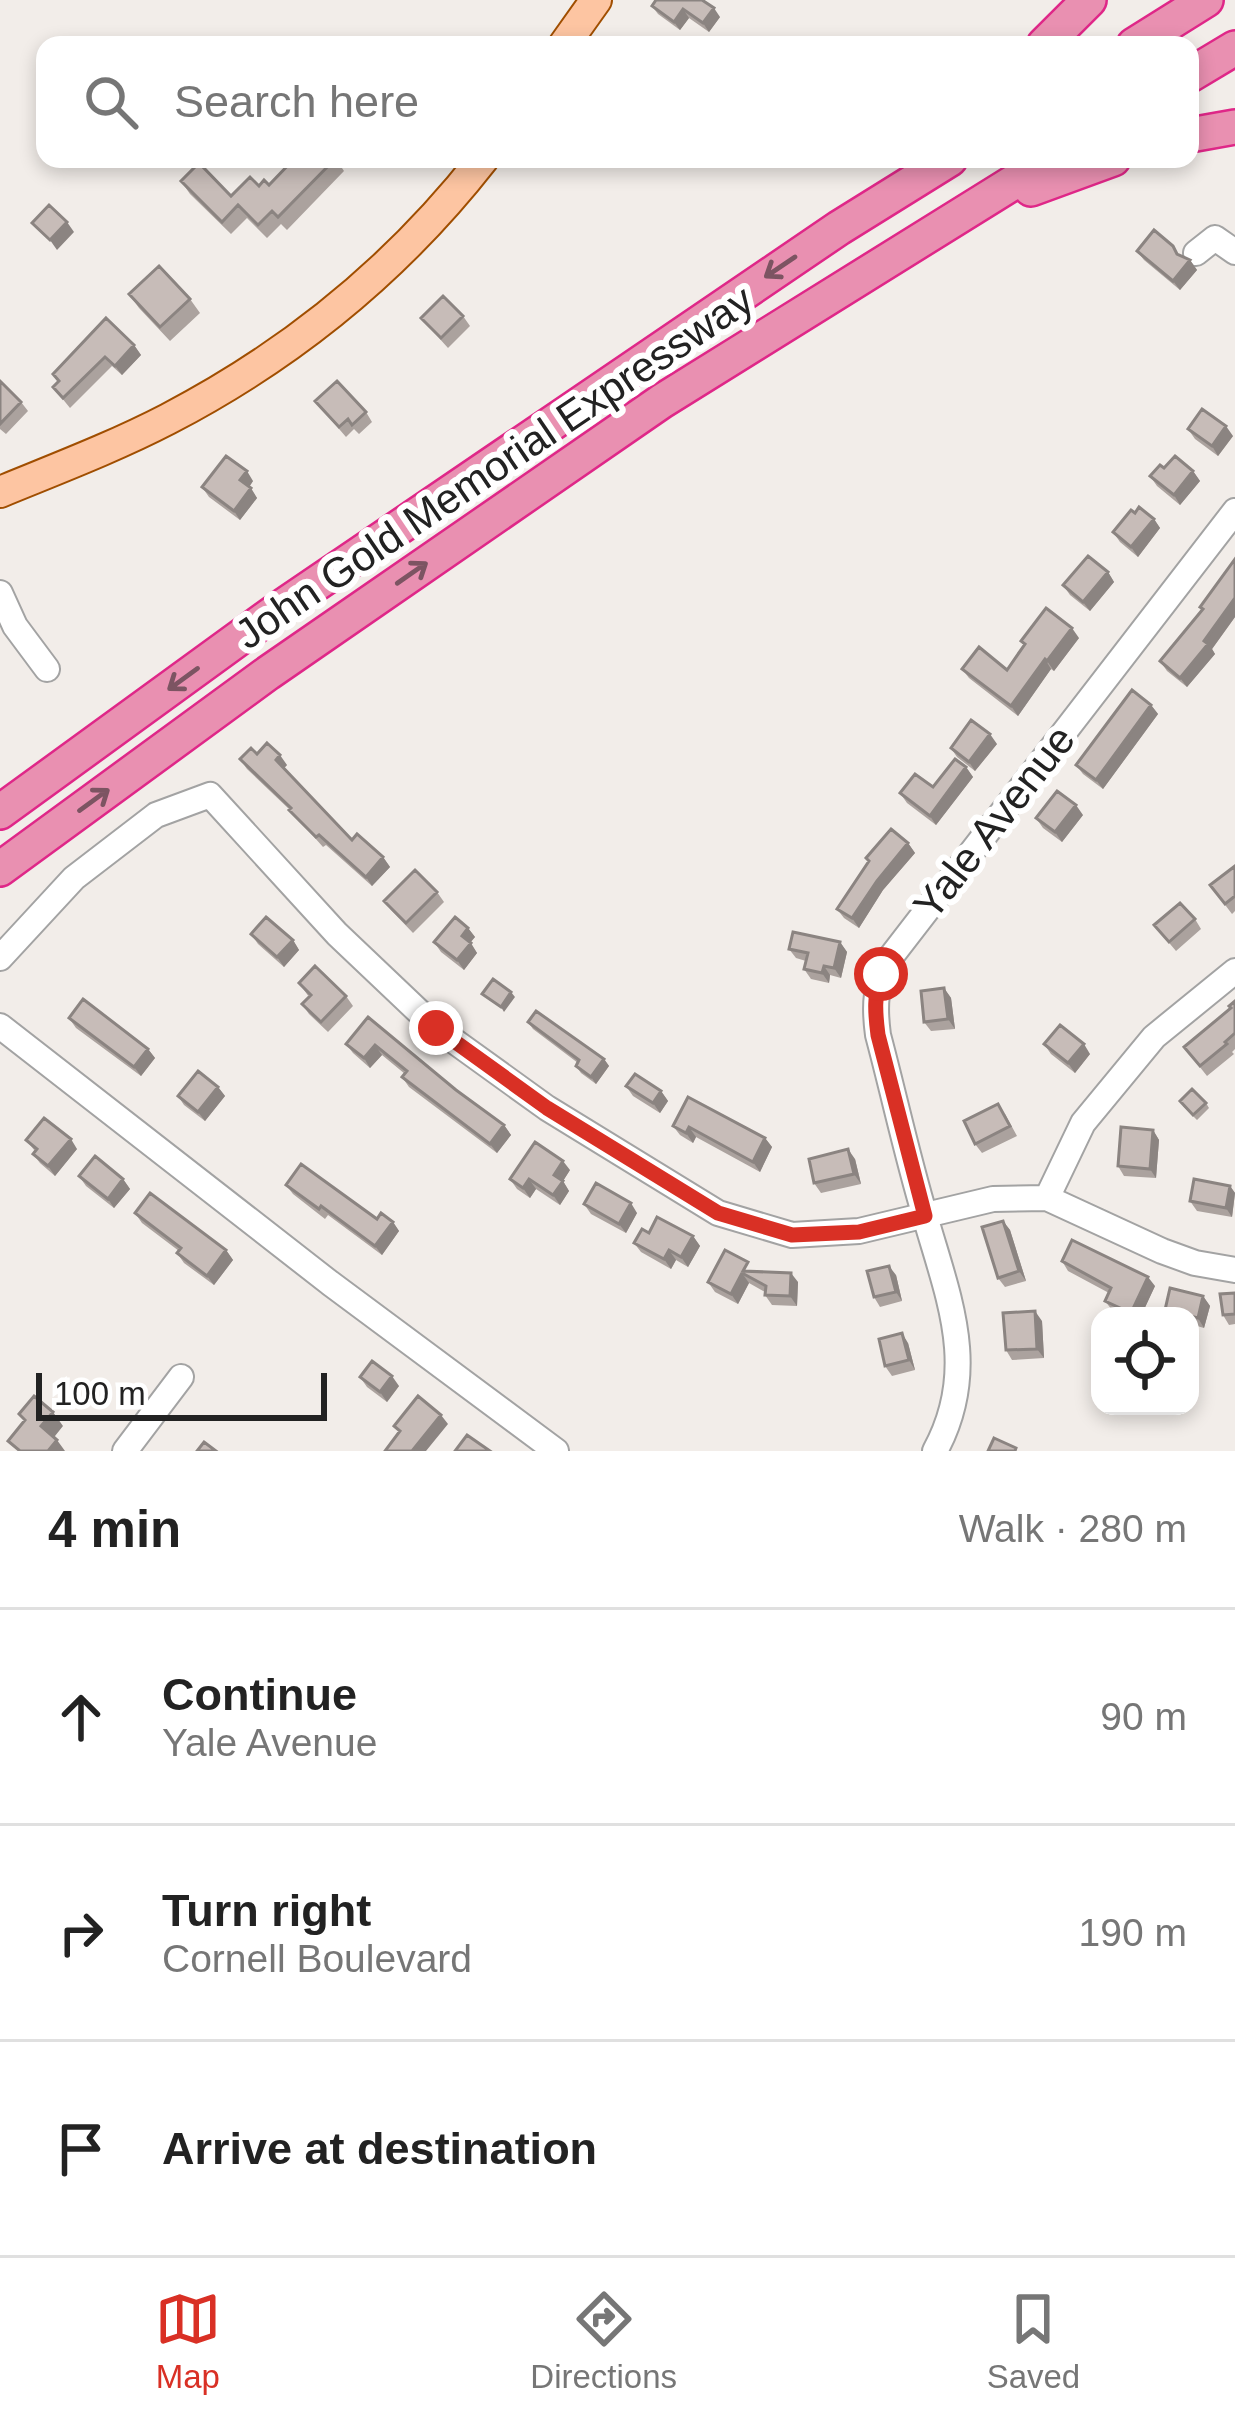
<!DOCTYPE html>
<meta charset="utf-8">
<style>
:root{--surface:#fff;--page:#f2f2f2;--text:#222;--muted:#767676;--line:#e0e0e0;--accent:#d93025}
body{margin:0;font-family:Arial,sans-serif;background:var(--page);color:var(--text)}
.controls{position:absolute;right:36px;bottom:36px;display:grid;overflow:hidden;border-radius:24px;box-shadow:0 6px 18px #0003}
.controls button{width:108px;height:108px;display:grid;place-items:center;padding:0;border:0;border-bottom:3px solid var(--line);background:var(--surface);color:var(--text);font:60px sans-serif}
.scale{position:absolute;left:36px;bottom:30px;width:291px;box-sizing:border-box;padding-left:12px;border:6px solid #222;border-top:0;font-size:33px;line-height:42px;white-space:nowrap;color:#222;-webkit-text-stroke:9px #fff;paint-order:stroke}
.stop{position:absolute;width:36px;height:36px;margin:-27px;border:9px solid #d93025;border-radius:50%;background:#fff}
.stop.end{background:#d93025;border-color:#fff;box-shadow:0 3px 12px #0008}
.list{margin:0;padding:0;list-style:none}
h2{display:flex;justify-content:space-between;align-items:center;height:156px;margin:0;padding:0 48px;font-size:51px}
h2 small{font-size:39px;font-weight:400;color:var(--muted)}
.list li{display:grid;grid-template-columns:78px 1fr auto;gap:36px;align-items:center;box-sizing:border-box;height:216px;padding:0 48px;border-top:3px solid var(--line)}
.list b{display:block;font-size:45px;white-space:nowrap}
.list p{margin:0;font-size:39px;white-space:nowrap;color:var(--muted)}
.list em{font-size:39px;font-style:normal;color:var(--muted)}
.icon{flex:none;width:66px;height:66px;fill:none;stroke:currentColor;stroke-width:2;stroke-linecap:round;stroke-linejoin:round}
.map{position:relative;flex:none;width:1235px;height:1451px;overflow:hidden}
.search{position:absolute;background:var(--surface);box-shadow:0 6px 18px #0003;left:36px;right:36px;top:36px;height:132px;display:flex;align-items:center;gap:30px;box-sizing:border-box;padding:0 42px;border-radius:24px;color:var(--muted);font-size:45px}
.sheet{height:804px;background:var(--surface)}
nav{display:flex;justify-content:space-around;align-items:center;box-sizing:border-box;height:168px;border-top:3px solid var(--line);background:var(--surface);font-size:33px;color:var(--muted)}
nav a{display:grid;justify-items:center;gap:6px}
nav .on{color:var(--accent)}
.map>svg:first-child{display:block}
.lines{fill:none;stroke-linecap:round;stroke-linejoin:round}
.minor-casing{stroke:#a3a3a3;stroke-width:28}
.major-casing{stroke:#a04e00;stroke-width:34}
.highway-casing{stroke:#df2788;stroke-width:38}
.minor{stroke:#fff;stroke-width:24}
.major{stroke:#fdc5a2;stroke-width:30}
.highway{stroke:#e990b1;stroke-width:33}
.wall{fill:#aba29e}
.shaded-wall{fill:#8b8481}
.building{fill:#c7bcb8;stroke:#8b8481;stroke-width:3}
.oneway{stroke:#7c5462}
.route{stroke:#d93025;stroke-width:15}
.labels{text-anchor:middle;dominant-baseline:central;stroke-width:12;stroke-linejoin:round;paint-order:stroke}
.street-label{font-size:42px;fill:#222;stroke:#fff}
</style>
<div class="map">
<svg width="1235" height="1451" viewBox="0 0 1235 1451">
<rect width="100%" height="100%" fill="#f2ede9"/>
<g class="lines">
<g class="minor-casing">
<path id="minor" d="M 1196,253 L 1215,238 L 1235,252
M 0,593 L 15,626 L 47,669
M 0,958 L 74,878 L 156,815 L 210,795 L 337,934 L 436,1028 L 547,1108 L 718,1213 L 792,1235 L 859,1231 L 993,1199 L 1047,1198 L 1162,1251 L 1195,1263 L 1235,1270
M 0,1026 L 330,1283 L 556,1451
M 1047,1198 L 1083,1123 L 1154,1037 L 1235,971
M 125,1451 L 181,1377
M 935,1451 C 980,1369 948,1297 925,1216 C 907,1156 894,1095 878,1035 C 874,1005 875,985 890,958 L 1235,511"/>
</g>
<g class="major-casing">
<path id="major" d="M 564,45 L 596,0
M 0,492 C 56,469 114,447 168,419 C 291,355 397,269 483,159"/>
</g>
<g class="highway-casing">
<path id="highway" d="M 1044,45 L 1089,0
M 1134,45 L 1206,0
M 1190,75 L 1235,48
M 1190,135 L 1235,127
M 1031,189 L 1113,159
M 0,812 L 279,609 L 839,228 L 950,159
M 0,869 L 268,673 L 662,401 L 1051,159"/>
</g>
<use href="#minor" class="minor"/>
<use href="#major" class="major"/>
<use href="#highway" class="highway"/>
</g>
<path class="wall" d="M 652,6 L 720,17 L 709,32 L 689,18 L 680,30 L 658,14 Z
M 336,159 L 344,171 L 287,230 L 281,224 L 267,238 L 247,218 L 231,234 L 190,194 L 181,181 L 231,196 L 259,186 L 269,185 Z
M 1137,251 L 1180,256 L 1190,260 L 1197,270 L 1180,290 L 1144,260 Z
M 129,294 L 190,299 L 200,313 L 170,341 L 139,308 Z
M 463,316 L 470,326 L 448,348 L 421,318 Z
M 134,345 L 141,355 L 122,375 L 112,366 L 70,408 L 53,387 L 58,382 L 53,374 Z
M 0,381 L 21,402 L 28,411 L 6,434 L 0,429 Z
M 315,401 L 366,412 L 372,422 L 359,434 L 354,429 L 346,437 Z
M 1188,429 L 1233,436 L 1218,456 L 1195,439 Z
M 1164,468 L 1193,471 L 1200,481 L 1180,505 L 1157,486 L 1150,476 Z
M 253,481 L 249,487 L 257,498 L 240,520 L 209,497 L 202,487 Z
M 1135,513 L 1154,519 L 1160,528 L 1138,557 L 1120,542 L 1113,532 Z
M 1235,559 L 1235,617 L 1212,649 L 1215,654 L 1187,687 L 1167,671 L 1160,661 L 1202,610 L 1200,607 Z
M 1108,572 L 1114,582 L 1090,611 L 1070,595 L 1063,585 Z
M 1079,638 L 1054,671 L 1051,669 L 1018,716 L 969,678 L 962,669 L 1007,670 L 1024,646 L 1021,641 Z
M 1151,705 L 1158,714 L 1103,789 L 1083,774 L 1076,765 Z
M 997,744 L 975,771 L 957,757 L 951,748 Z
M 257,754 L 287,765 L 284,768 L 352,840 L 383,857 L 390,867 L 372,886 L 326,845 L 323,847 L 290,810 L 247,769 L 240,759 Z
M 966,767 L 973,777 L 936,825 L 907,803 L 900,793 L 933,787 Z
M 1083,815 L 1062,842 L 1043,828 L 1036,818 Z
M 908,843 L 915,853 L 883,890 L 859,928 L 844,918 L 837,909 L 868,862 L 866,858 Z
M 1235,866 L 1235,911 L 1232,914 L 1210,885 Z
M 437,892 L 444,902 L 413,933 L 391,910 L 384,901 Z
M 1195,919 L 1201,929 L 1176,951 L 1154,925 Z
M 468,928 L 475,937 L 470,943 L 477,953 L 464,970 L 441,952 L 434,942 Z
M 251,934 L 293,940 L 299,950 L 284,967 L 258,944 Z
M 840,942 L 847,952 L 841,978 L 830,975 L 829,983 L 811,979 L 804,969 L 806,961 L 796,958 L 789,949 Z
M 299,983 L 346,996 L 353,1006 L 328,1032 L 309,1014 L 302,1004 L 309,997 Z
M 944,988 L 951,998 L 955,1029 L 931,1031 L 924,1022 Z
M 1235,1001 L 1235,1049 L 1232,1052 L 1234,1054 L 1207,1076 L 1184,1047 L 1231,1008 Z
M 368,1017 L 456,1090 L 504,1125 L 511,1135 L 497,1153 L 409,1087 L 402,1077 L 405,1074 L 382,1055 L 370,1068 L 353,1053 L 346,1044 Z
M 69,1018 L 148,1049 L 155,1058 L 141,1076 L 76,1028 Z
M 528,1022 L 604,1059 L 609,1066 L 596,1084 L 581,1073 L 576,1066 L 578,1063 L 533,1029 Z
M 1044,1044 L 1090,1054 L 1075,1073 L 1051,1054 Z
M 626,1086 L 661,1091 L 668,1101 L 660,1113 L 633,1096 Z
M 218,1087 L 225,1096 L 205,1121 L 184,1105 L 178,1096 Z
M 1206,1103 L 1209,1108 L 1197,1120 L 1183,1106 Z
M 1005,1114 L 1017,1136 L 982,1153 L 975,1144 Z
M 673,1126 L 765,1138 L 772,1147 L 760,1172 L 696,1137 L 693,1143 L 680,1135 Z
M 1153,1130 L 1159,1140 L 1156,1178 L 1124,1176 L 1118,1166 Z
M 26,1140 L 77,1149 L 55,1176 L 40,1163 L 33,1154 L 35,1151 Z
M 855,1159 L 861,1184 L 821,1193 L 814,1183 Z
M 570,1170 L 563,1181 L 569,1191 L 560,1205 L 536,1189 L 530,1198 L 517,1189 L 510,1179 Z
M 79,1176 L 123,1179 L 130,1189 L 114,1208 L 86,1186 Z
M 286,1185 L 377,1219 L 393,1222 L 399,1231 L 382,1255 L 328,1215 L 325,1219 L 293,1194 Z
M 1230,1186 L 1235,1193 L 1232,1217 L 1197,1211 L 1190,1201 Z
M 584,1204 L 637,1213 L 626,1233 L 591,1214 Z
M 135,1213 L 226,1250 L 233,1260 L 214,1285 L 184,1263 L 177,1253 L 179,1251 L 142,1223 Z
M 1003,1221 L 1010,1230 L 1026,1281 L 1005,1287 L 998,1278 Z
M 649,1233 L 693,1236 L 700,1246 L 688,1267 L 676,1260 L 671,1269 L 641,1252 L 634,1243 Z
M 1062,1261 L 1155,1286 L 1141,1316 L 1124,1316 L 1112,1310 L 1105,1301 L 1109,1293 L 1068,1271 Z
M 754,1272 L 798,1282 L 797,1306 L 772,1305 L 765,1295 L 765,1292 L 749,1283 L 738,1304 L 715,1292 L 708,1282 Z
M 896,1275 L 902,1301 L 880,1307 L 874,1297 Z
M 1235,1293 L 1235,1324 L 1229,1325 L 1223,1315 Z
M 1203,1296 L 1210,1306 L 1204,1328 L 1190,1324 L 1190,1316 L 1169,1316 L 1165,1310 Z
M 1042,1321 L 1044,1358 L 1012,1360 L 1006,1350 Z
M 908,1343 L 915,1370 L 892,1376 L 885,1366 Z
M 360,1377 L 399,1386 L 387,1402 L 367,1387 Z"/>
<path class="shaded-wall" d="M 714,8 L 720,17 L 709,32 L 703,23 Z
M 683,9 L 689,18 L 680,30 L 674,22 Z
M 67,222 L 74,232 L 57,250 L 50,240 Z
M 1190,260 L 1197,270 L 1180,290 L 1173,281 Z
M 134,345 L 141,355 L 122,375 L 115,366 Z
M 1226,426 L 1233,436 L 1218,456 L 1212,446 Z
M 247,471 L 253,481 L 247,490 L 240,480 Z
M 1193,471 L 1200,481 L 1180,505 L 1174,495 Z
M 251,488 L 257,498 L 240,520 L 234,511 Z
M 1154,519 L 1160,528 L 1138,557 L 1131,547 Z
M 1108,572 L 1114,582 L 1090,611 L 1083,602 Z
M 1235,598 L 1235,617 L 1212,649 L 1215,654 L 1187,687 L 1180,678 Z
M 1072,628 L 1079,638 L 1054,671 L 1047,661 Z
M 1045,659 L 1051,669 L 1018,716 L 1011,706 Z
M 1151,705 L 1158,714 L 1103,789 L 1096,780 Z
M 990,734 L 997,744 L 975,771 L 969,762 Z
M 280,755 L 287,765 L 282,770 L 276,760 Z
M 966,767 L 973,777 L 936,825 L 930,816 Z
M 1076,805 L 1083,815 L 1062,842 L 1055,832 Z
M 908,843 L 915,853 L 883,890 L 859,928 L 852,918 L 877,881 Z
M 383,857 L 390,867 L 372,886 L 366,877 Z
M 468,928 L 475,937 L 468,945 L 462,936 Z
M 293,940 L 299,950 L 284,967 L 277,957 Z
M 840,942 L 847,952 L 841,978 L 834,968 Z
M 471,943 L 477,953 L 464,970 L 457,960 Z
M 824,966 L 830,975 L 829,983 L 822,973 Z
M 944,988 L 951,998 L 955,1029 L 948,1019 Z
M 511,992 L 515,997 L 504,1012 L 501,1007 Z
M 1084,1044 L 1090,1054 L 1075,1073 L 1068,1063 Z
M 375,1045 L 382,1055 L 370,1068 L 364,1058 Z
M 148,1049 L 155,1058 L 141,1076 L 134,1067 Z
M 604,1059 L 609,1066 L 596,1084 L 591,1077 Z
M 218,1087 L 225,1096 L 205,1121 L 198,1112 Z
M 661,1091 L 668,1101 L 660,1113 L 653,1103 Z
M 504,1125 L 511,1135 L 497,1153 L 490,1144 Z
M 689,1127 L 696,1137 L 693,1143 L 686,1133 Z
M 1153,1130 L 1159,1140 L 1156,1178 L 1150,1169 Z
M 765,1138 L 772,1147 L 760,1172 L 753,1162 Z
M 71,1139 L 77,1149 L 55,1176 L 48,1166 Z
M 848,1149 L 855,1159 L 861,1184 L 854,1174 Z
M 563,1161 L 570,1170 L 563,1181 L 569,1191 L 560,1205 L 553,1195 L 554,1175 Z
M 123,1179 L 130,1189 L 114,1208 L 108,1199 Z
M 529,1179 L 536,1189 L 530,1198 L 523,1188 Z
M 1230,1186 L 1235,1193 L 1232,1217 L 1226,1208 Z
M 631,1203 L 637,1213 L 626,1233 L 619,1224 Z
M 1003,1221 L 1010,1230 L 1026,1281 L 1019,1271 Z
M 393,1222 L 399,1231 L 382,1255 L 375,1246 Z
M 693,1236 L 700,1246 L 688,1267 L 681,1257 Z
M 226,1250 L 233,1260 L 214,1285 L 207,1276 Z
M 669,1250 L 676,1260 L 671,1269 L 664,1259 Z
M 889,1266 L 896,1275 L 902,1301 L 896,1292 Z
M 742,1273 L 749,1283 L 738,1304 L 731,1294 Z
M 791,1273 L 798,1282 L 797,1306 L 790,1296 Z
M 1148,1277 L 1155,1286 L 1141,1316 L 1133,1316 L 1131,1313 Z
M 1203,1296 L 1210,1306 L 1204,1328 L 1198,1318 Z
M 1035,1311 L 1042,1321 L 1044,1358 L 1037,1349 Z
M 902,1333 L 908,1343 L 915,1370 L 909,1360 Z
M 392,1376 L 399,1386 L 387,1402 L 380,1392 Z
M 53,1412 L 63,1426 L 51,1441 L 41,1426 Z
M 441,1415 L 448,1424 L 426,1451 L 412,1451 Z
M 57,1440 L 65,1451 L 48,1451 Z"/>
<path class="building" d="M 656,0 L 702,0 L 714,8 L 703,23 L 683,9 L 674,22 L 652,6 Z
M 294,159 L 335,159 L 278,217 L 272,211 L 258,225 L 238,205 L 222,222 L 181,181 L 199,163 L 231,196 L 250,177 L 259,186 L 264,180 L 269,185 Z
M 49,205 L 67,222 L 50,240 L 32,223 Z
M 1154,230 L 1173,246 L 1177,254 L 1190,260 L 1173,281 L 1137,251 Z
M 159,266 L 190,299 L 160,327 L 129,294 Z
M 443,296 L 463,316 L 441,338 L 421,318 Z
M 106,318 L 134,345 L 115,366 L 105,357 L 63,398 L 53,387 L 59,381 L 53,374 Z
M 0,381 L 21,402 L 0,424 Z
M 337,381 L 366,412 L 352,425 L 348,419 L 339,427 L 315,401 Z
M 1202,409 L 1226,426 L 1212,446 L 1188,429 Z
M 226,456 L 247,471 L 240,480 L 251,488 L 234,511 L 202,487 Z
M 1175,456 L 1193,471 L 1174,495 L 1150,476 L 1160,465 L 1164,468 Z
M 1139,507 L 1154,519 L 1131,547 L 1113,532 L 1131,510 L 1135,513 Z
M 1088,556 L 1108,572 L 1083,602 L 1063,585 Z
M 1235,559 L 1235,598 L 1204,641 L 1208,644 L 1180,678 L 1160,661 L 1203,609 L 1200,607 Z
M 1046,608 L 1072,628 L 1047,661 L 1045,659 L 1011,706 L 962,669 L 979,647 L 1007,670 L 1025,644 L 1021,641 Z
M 1132,690 L 1151,705 L 1096,780 L 1076,765 Z
M 971,720 L 990,734 L 969,762 L 951,748 Z
M 267,743 L 280,755 L 276,760 L 352,840 L 357,834 L 383,857 L 366,877 L 319,835 L 316,837 L 289,810 L 291,808 L 240,759 L 251,748 L 257,754 Z
M 955,759 L 966,767 L 930,816 L 900,793 L 915,774 L 933,787 Z
M 1057,791 L 1076,805 L 1055,832 L 1036,818 Z
M 891,829 L 908,843 L 877,881 L 852,918 L 837,909 L 869,861 L 866,858 Z
M 1235,866 L 1235,896 L 1225,904 L 1210,885 Z
M 415,870 L 437,892 L 406,923 L 384,901 Z
M 1180,903 L 1195,919 L 1169,942 L 1154,925 Z
M 266,917 L 293,940 L 277,957 L 251,934 Z
M 455,917 L 468,928 L 462,936 L 471,943 L 457,960 L 434,942 Z
M 793,932 L 840,942 L 834,968 L 824,966 L 822,973 L 804,969 L 808,953 L 789,949 Z
M 315,966 L 346,996 L 321,1022 L 302,1004 L 311,995 L 299,983 Z
M 493,979 L 511,992 L 501,1007 L 482,994 Z
M 944,988 L 948,1019 L 924,1022 L 921,991 Z
M 83,999 L 148,1049 L 134,1067 L 69,1018 Z
M 1235,1001 L 1235,1033 L 1225,1042 L 1227,1044 L 1200,1066 L 1184,1047 L 1231,1008 L 1229,1006 Z
M 536,1011 L 604,1059 L 591,1077 L 576,1066 L 579,1060 L 528,1022 Z
M 368,1017 L 456,1090 L 504,1125 L 490,1144 L 402,1077 L 407,1071 L 375,1045 L 364,1058 L 346,1044 Z
M 1060,1025 L 1084,1044 L 1068,1063 L 1044,1044 Z
M 198,1071 L 218,1087 L 198,1112 L 178,1096 Z
M 635,1074 L 661,1091 L 653,1103 L 626,1086 Z
M 1192,1089 L 1206,1103 L 1193,1115 L 1180,1101 Z
M 688,1097 L 765,1138 L 753,1162 L 689,1127 L 686,1133 L 673,1126 Z
M 998,1104 L 1010,1126 L 975,1144 L 964,1121 Z
M 44,1118 L 71,1139 L 48,1166 L 33,1154 L 37,1149 L 26,1140 Z
M 1121,1127 L 1153,1130 L 1150,1169 L 1118,1166 Z
M 535,1142 L 563,1161 L 554,1175 L 563,1181 L 553,1195 L 529,1179 L 523,1188 L 510,1179 Z
M 848,1149 L 854,1174 L 814,1183 L 809,1159 Z
M 95,1156 L 123,1179 L 108,1199 L 79,1176 Z
M 301,1164 L 377,1219 L 381,1213 L 393,1222 L 375,1246 L 321,1206 L 319,1209 L 286,1185 Z
M 1194,1179 L 1230,1186 L 1226,1208 L 1190,1201 Z
M 596,1183 L 631,1203 L 619,1224 L 584,1204 Z
M 150,1193 L 226,1250 L 207,1276 L 177,1253 L 181,1248 L 135,1213 Z
M 657,1217 L 693,1236 L 681,1257 L 669,1250 L 664,1259 L 634,1243 L 642,1229 L 649,1233 Z
M 1003,1221 L 1019,1271 L 998,1278 L 982,1227 Z
M 1072,1240 L 1148,1277 L 1131,1313 L 1105,1301 L 1111,1288 L 1062,1261 Z
M 725,1250 L 748,1262 L 743,1271 L 791,1273 L 790,1296 L 765,1295 L 766,1286 L 742,1273 L 731,1294 L 708,1282 Z
M 889,1266 L 896,1292 L 874,1297 L 867,1271 Z
M 1170,1288 L 1203,1296 L 1198,1318 L 1165,1310 Z
M 1235,1293 L 1235,1314 L 1223,1315 L 1220,1294 Z
M 1035,1311 L 1037,1349 L 1006,1350 L 1003,1313 Z
M 902,1333 L 909,1360 L 885,1366 L 879,1339 Z
M 372,1361 L 392,1376 L 380,1392 L 360,1377 Z
M 34,1396 L 53,1412 L 41,1426 L 57,1440 L 48,1451 L 20,1451 L 8,1441 L 25,1420 L 19,1414 Z
M 418,1396 L 441,1415 L 412,1451 L 385,1451 L 400,1431 L 394,1426 Z
M 467,1435 L 490,1451 L 455,1451 Z
M 994,1438 L 1016,1448 L 1015,1451 L 988,1451 Z
M 204,1442 L 216,1451 L 197,1451 Z"/>
<defs><path id="oneway-shaft" d="M-6 0H5M1.5-3L5.5 0L1.5 3" fill="none" stroke-width="1.6" stroke-linecap="round" stroke-linejoin="round" transform="scale(3)"/></defs>
<g class="oneway">
<use href="#oneway-shaft" transform="translate(780 267) rotate(146)"/>
<use href="#oneway-shaft" transform="translate(412 573) rotate(-35)"/>
<use href="#oneway-shaft" transform="translate(183 679) rotate(144)"/>
<use href="#oneway-shaft" transform="translate(94 800) rotate(-36)"/>
</g>
<g class="lines">
<path class="route" d="M 436,1028 L 547,1108 L 718,1213 L 792,1235 L 859,1232 L 925,1216 L 878,1035 C 875,1012 874,996 881,974"/>
</g>
<g class="labels">
<g class="street-label">
<text transform="translate(494 467) rotate(-34)">John Gold Memorial Expressway</text>
<text transform="translate(994 822) rotate(-52)">Yale Avenue</text>
</g>
</g>
</svg>
<div class="controls">
<button><svg class="icon" aria-label="locate" viewBox="0 0 24 24"><circle cx="12" cy="12" r="6"/><path d="M12 2v4M12 18v4M2 12h4M18 12h4"/></svg></button>
</div>
<div class="scale">100 m</div>
<div class="stop" style="left:881px;top:974px"></div>
<div class="stop end" style="left:436px;top:1028px"></div>
<div class="search"><svg class="icon" aria-label="search" viewBox="0 0 24 24"><circle cx="10" cy="10" r="6"/><path d="M15 15l6 6"/></svg>Search here</div>
</div>
<section class="sheet">
<h2>4 min<small>Walk · 280 m</small></h2>
<ul class="list">
<li><svg class="icon" aria-label="ahead" viewBox="0 0 24 24"><path d="M12 20V5M6 11l6-6 6 6"/></svg><div><b>Continue</b><p>Yale Avenue</p></div><em>90 m</em></li>
<li><svg class="icon" aria-label="right" viewBox="0 0 24 24"><path d="M7 20v-9h11M14 6l5 5-5 5"/></svg><div><b>Turn right</b><p>Cornell Boulevard</p></div><em>190 m</em></li>
<li><svg class="icon" aria-label="arrive" viewBox="0 0 24 24"><path d="M6 21V4h12l-3 4 3 4H6"/></svg><div><b>Arrive at destination</b></div></li>
</ul>
</section>
<nav>
<a class="on"><svg class="icon" aria-label="map" viewBox="0 0 24 24"><path d="M3 6l6-2 6 2 6-2v14l-6 2-6-2-6 2zM9 4v14M15 6v14"/></svg>Map</a>
<a><svg class="icon" aria-label="directions" viewBox="0 0 24 24"><path d="M12 3l9 9-9 9-9-9zM9 14v-3h6M13 9l2 2-2 2"/></svg>Directions</a>
<a><svg class="icon" aria-label="saved" viewBox="0 0 24 24"><path d="M7 4h10v16l-5-4-5 4z"/></svg>Saved</a>
</nav>
